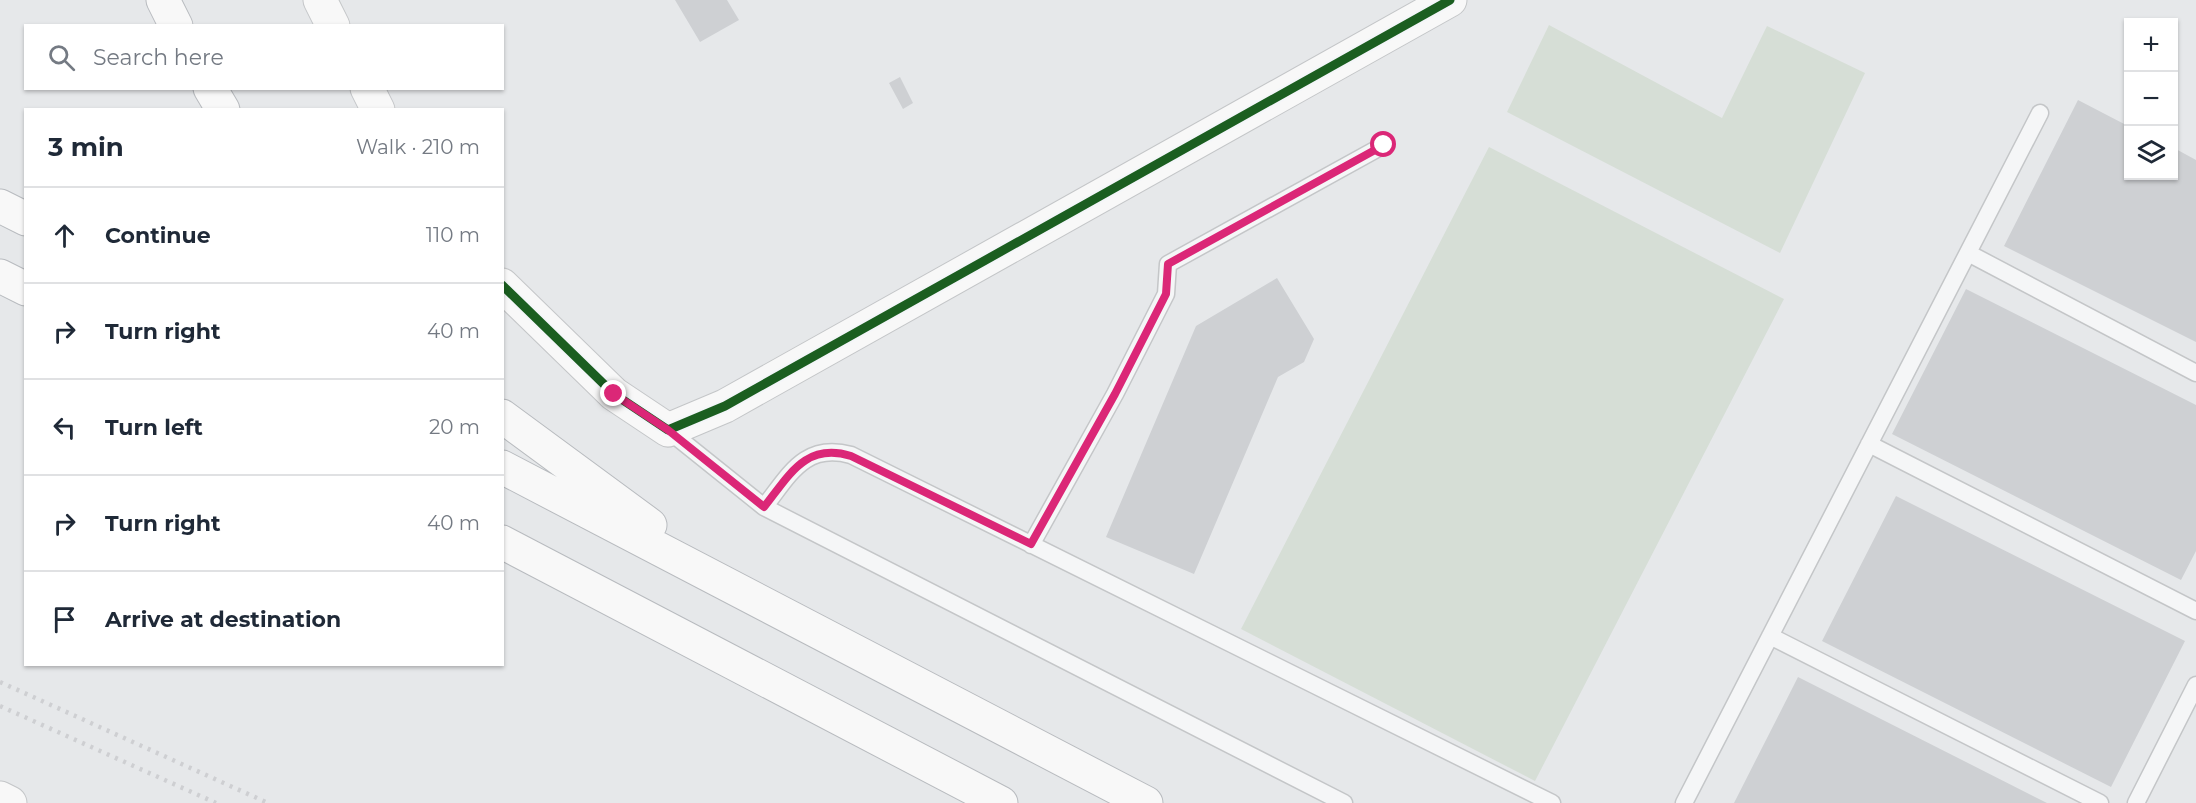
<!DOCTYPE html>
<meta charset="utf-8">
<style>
:root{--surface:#fff;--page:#f6f6f7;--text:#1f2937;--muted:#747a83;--line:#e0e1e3}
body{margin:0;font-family:Montserrat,sans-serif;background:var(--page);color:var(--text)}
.controls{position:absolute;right:18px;top:18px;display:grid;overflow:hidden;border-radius:0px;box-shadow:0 2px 4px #0004}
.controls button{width:54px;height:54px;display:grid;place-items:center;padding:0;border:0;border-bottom:2px solid var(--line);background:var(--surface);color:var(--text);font:30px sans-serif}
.stop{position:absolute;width:18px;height:18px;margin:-14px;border:4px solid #db2777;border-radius:50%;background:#fff}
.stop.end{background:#db2777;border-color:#fff;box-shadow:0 2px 6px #0008}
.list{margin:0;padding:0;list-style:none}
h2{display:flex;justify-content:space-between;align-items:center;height:78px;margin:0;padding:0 24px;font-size:26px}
h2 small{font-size:20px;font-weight:400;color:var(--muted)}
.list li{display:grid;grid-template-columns:39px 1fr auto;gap:18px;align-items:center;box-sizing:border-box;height:96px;padding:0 24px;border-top:2px solid var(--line)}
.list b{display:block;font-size:22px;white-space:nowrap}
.list em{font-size:20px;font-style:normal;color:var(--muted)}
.icon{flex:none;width:33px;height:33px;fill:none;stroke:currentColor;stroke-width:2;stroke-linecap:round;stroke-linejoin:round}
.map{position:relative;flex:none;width:2196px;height:803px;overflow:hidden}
.search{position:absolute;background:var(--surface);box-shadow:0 2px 4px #0004;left:24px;top:24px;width:480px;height:66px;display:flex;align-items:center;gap:15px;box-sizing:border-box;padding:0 21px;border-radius:0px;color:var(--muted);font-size:22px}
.panel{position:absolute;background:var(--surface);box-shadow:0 2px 4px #0004;left:24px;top:108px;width:480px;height:558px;border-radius:0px}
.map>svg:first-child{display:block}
.green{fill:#d6ded6}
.building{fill:#ced0d3}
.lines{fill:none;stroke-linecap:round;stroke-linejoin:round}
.lane-casing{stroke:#c4c6c8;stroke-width:19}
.secondary-casing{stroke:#c4c6c8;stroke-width:35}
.highway-casing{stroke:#b8bbbf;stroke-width:35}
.lane{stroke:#f5f6f7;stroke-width:16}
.secondary{stroke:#f8f8f8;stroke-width:33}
.highway{stroke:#f8f8f8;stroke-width:33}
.rail{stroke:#cecfd2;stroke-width:4.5;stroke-dasharray:3 6;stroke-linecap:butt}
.cycleway-casing{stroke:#f4f6f9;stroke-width:13}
.cycleway{stroke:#1b5e20;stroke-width:9}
.route{stroke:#db2777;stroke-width:8}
</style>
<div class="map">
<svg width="2196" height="803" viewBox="0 0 2196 803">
<rect width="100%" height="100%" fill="#e6e8ea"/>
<path class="green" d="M 1549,25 L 1722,118 L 1767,26 L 1865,73 L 1780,253 L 1507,112 Z
M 1489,147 L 1784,299 L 1535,781 L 1241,629 Z"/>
<path class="building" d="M 675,0 L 727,0 L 739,20 L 700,42 Z
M 900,77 L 913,103 L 903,109 L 889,83 Z
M 2078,100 L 2128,126 L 2128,176 L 2174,176 L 2174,148 L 2196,160 L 2196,342 L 2004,246 Z
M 1277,278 L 1314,339 L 1304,362 L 1278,377 L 1194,574 L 1106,537 L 1196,326 Z
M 1966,289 L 2196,405 L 2196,551 L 2181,580 L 1892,434 Z
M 1896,496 L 2185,641 L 2111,787 L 1822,641 Z
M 1798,677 L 2047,803 L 1734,803 Z"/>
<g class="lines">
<g class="lane-casing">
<path id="lane" d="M 1968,253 L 2196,373
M 668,430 L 764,507 L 1344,803
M 1869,444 L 2196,611
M 764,507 C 789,476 804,442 851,455 L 1552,803
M 1031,545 L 1115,394 L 1166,294 L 1168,264 L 1384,145
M 1770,636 L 2100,803
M 1684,803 L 2040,113
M 2136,803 L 2196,685"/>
</g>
<g class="secondary-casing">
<path id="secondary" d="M 320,0 L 333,26
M 367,88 L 378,110
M 502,285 L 614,394 L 668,430 L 725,406 L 1450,0
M 0,798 L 10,803"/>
</g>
<g class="highway-casing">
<path id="highway" d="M 163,0 L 176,26
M 210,88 L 223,110
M 0,206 L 26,219
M 0,276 L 26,289
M 502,416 L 650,525
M 502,467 L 1146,803
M 502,542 L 1001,803"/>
</g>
<use href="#lane" class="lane"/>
<use href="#secondary" class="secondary"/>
<use href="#highway" class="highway"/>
<path class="rail" d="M 0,682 L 268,803
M 0,706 L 216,803"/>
<g class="cycleway-casing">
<path id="cycleway" d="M 502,285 L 614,394 L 668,430 L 725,406 L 1450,0"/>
</g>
<use href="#cycleway" class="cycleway"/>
</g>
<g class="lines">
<path class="route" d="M 614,394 L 668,430 L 764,507 C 789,476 805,442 851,456 L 1031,544 L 1115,394 L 1166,294 L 1168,264 L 1384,145"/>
</g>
</svg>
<div class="controls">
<button>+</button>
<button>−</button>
<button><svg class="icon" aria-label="layers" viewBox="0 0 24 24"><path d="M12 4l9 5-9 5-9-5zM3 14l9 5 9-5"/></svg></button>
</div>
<div class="stop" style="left:1384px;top:145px"></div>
<div class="stop end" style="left:614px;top:394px"></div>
<div class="search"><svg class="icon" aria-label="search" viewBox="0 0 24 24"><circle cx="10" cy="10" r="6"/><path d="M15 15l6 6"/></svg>Search here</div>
<section class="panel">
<h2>3 min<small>Walk · 210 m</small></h2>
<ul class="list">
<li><svg class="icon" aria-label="ahead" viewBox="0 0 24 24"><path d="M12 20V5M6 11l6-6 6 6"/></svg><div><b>Continue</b></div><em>110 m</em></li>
<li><svg class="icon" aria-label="right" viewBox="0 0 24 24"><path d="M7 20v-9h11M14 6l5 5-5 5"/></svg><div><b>Turn right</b></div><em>40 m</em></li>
<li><svg class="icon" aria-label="left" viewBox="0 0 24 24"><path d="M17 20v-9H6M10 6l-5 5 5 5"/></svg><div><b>Turn left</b></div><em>20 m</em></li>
<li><svg class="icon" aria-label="right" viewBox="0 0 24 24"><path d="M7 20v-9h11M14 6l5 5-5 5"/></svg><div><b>Turn right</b></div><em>40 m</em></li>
<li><svg class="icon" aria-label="arrive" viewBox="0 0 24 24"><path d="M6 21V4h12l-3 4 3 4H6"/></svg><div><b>Arrive at destination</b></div></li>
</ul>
</section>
</div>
